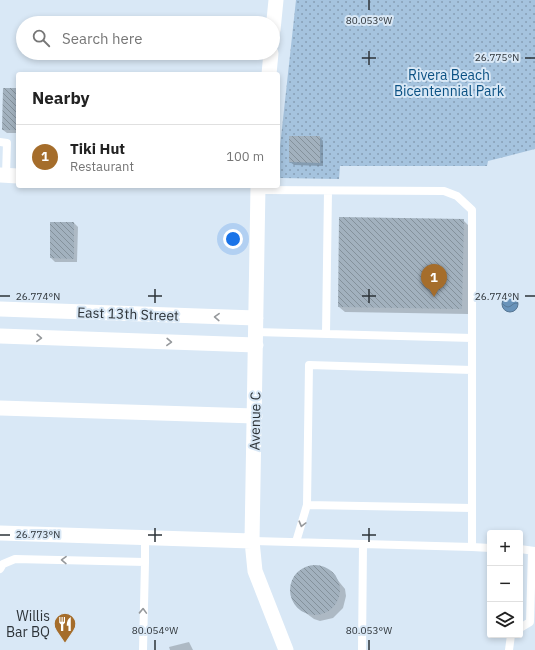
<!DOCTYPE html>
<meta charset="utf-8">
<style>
:root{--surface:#fff;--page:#f6f6f6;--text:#222;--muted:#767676;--line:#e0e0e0;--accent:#a56d2b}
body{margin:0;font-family:"IBM Plex Sans",sans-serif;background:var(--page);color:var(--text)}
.controls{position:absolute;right:12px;bottom:12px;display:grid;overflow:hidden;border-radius:4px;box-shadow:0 2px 6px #0003}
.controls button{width:36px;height:36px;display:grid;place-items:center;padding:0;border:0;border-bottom:1px solid var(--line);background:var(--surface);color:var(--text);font:20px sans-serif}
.you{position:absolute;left:233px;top:239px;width:14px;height:14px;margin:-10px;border:3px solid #fff;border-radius:50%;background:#1a73e8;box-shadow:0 0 0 6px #1a73e833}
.badge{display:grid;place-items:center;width:26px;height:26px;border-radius:50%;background:var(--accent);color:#fff;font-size:13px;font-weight:700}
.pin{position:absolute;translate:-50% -33px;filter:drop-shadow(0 1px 2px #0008)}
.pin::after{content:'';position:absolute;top:21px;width:14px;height:12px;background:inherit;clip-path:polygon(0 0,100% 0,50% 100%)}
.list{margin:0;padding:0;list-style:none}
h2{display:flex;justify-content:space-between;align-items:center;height:52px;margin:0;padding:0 16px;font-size:17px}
h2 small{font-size:13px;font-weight:400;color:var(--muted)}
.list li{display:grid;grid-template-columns:26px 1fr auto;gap:12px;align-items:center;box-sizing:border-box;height:64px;padding:0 16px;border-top:1px solid var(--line)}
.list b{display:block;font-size:15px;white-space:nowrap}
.list p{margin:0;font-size:13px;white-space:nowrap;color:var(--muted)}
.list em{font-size:13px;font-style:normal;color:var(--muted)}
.icon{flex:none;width:22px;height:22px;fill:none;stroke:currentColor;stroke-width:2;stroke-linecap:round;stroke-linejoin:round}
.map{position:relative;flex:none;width:535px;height:650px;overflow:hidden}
.search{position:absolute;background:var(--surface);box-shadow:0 2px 6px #0003;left:16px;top:16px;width:264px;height:44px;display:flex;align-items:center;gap:10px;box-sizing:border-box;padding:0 14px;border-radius:22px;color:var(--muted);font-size:15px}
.panel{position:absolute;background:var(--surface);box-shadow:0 2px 6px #0003;left:16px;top:72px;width:264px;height:116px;border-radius:4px}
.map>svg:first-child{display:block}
.park{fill:url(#park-dots)}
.water{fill:url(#water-waves);stroke:#577693}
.shadow{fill:#0003}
.building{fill:url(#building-back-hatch)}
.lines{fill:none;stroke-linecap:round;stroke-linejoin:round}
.lane{stroke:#fff;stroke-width:8}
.street{stroke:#fff;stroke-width:15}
.oneway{stroke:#96999c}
.ticks{fill:none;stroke:#2d3338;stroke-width:1.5}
.labels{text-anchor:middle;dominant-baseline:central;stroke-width:4;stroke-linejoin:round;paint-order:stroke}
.park-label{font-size:14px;fill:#0b5183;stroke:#d9e8f6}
.street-label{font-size:14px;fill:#2d3338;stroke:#d9e8f6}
.poi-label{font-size:14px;fill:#2d3338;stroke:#d9e8f6;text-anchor:end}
.ticks-label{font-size:10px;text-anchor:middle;fill:#2d3338;stroke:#d9e8f6;stroke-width:4;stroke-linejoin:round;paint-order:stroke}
</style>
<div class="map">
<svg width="535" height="650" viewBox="0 0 535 650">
<defs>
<pattern id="park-dots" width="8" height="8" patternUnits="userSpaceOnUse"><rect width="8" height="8" fill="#a5c3de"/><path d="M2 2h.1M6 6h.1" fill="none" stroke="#879fb5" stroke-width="1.8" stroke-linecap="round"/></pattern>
<pattern id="water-waves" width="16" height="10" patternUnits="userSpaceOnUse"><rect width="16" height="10" fill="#6993ba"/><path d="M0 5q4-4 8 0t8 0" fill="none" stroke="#577998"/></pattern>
<pattern id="building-back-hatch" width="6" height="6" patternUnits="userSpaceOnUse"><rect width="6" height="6" fill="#a2b1be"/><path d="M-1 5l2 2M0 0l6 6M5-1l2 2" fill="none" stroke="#84919b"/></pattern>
</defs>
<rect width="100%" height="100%" fill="#d9e8f6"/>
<path class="park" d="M 296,0 L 535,0 L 535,149 L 488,161 L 487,166 L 340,166 L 339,179 L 280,178 L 278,165 Z"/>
<path class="water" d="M502 304a8 8 0 1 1 16 0a8 8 0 1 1-16 0Z"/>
<path class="shadow" d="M 18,89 L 18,133 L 7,133 L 3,130 Z
M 320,137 L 323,141 L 323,166 L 294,165 L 290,162 Z
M 463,220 L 469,226 L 468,314 L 345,312 L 339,307 Z
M 74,223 L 78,227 L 77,262 L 55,262 L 51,258 Z
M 313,566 L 326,569 L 331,572 L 345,589 L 346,596 L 343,608 L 333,618 L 320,621 L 314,619 L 299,608 L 293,599 L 292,585 L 295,578 L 306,568 Z
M 189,642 L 193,650 L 170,650 L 169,647 Z"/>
<path class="building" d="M 3,88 L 18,88 L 18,130 L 2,130 Z
M 289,136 L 320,136 L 320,163 L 289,162 Z
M 339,217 L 464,219 L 462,309 L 338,307 Z
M 50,222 L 74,222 L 74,259 L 50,258 Z
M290 590a25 25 0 1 1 50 0a25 25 0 1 1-50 0Z"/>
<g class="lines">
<path class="lane" d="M 0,142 L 7,143 L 6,175
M 256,332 L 472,338
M 326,334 L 328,191
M 472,370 L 309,365 L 307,505 L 472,508
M 252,541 L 472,547 L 472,210 L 457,196 L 444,191 L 258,190
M 296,542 L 307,505
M 472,547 L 490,548
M 520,549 L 535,551
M 145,562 L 145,538
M 0,569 L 3,564 L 15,559 L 145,562 L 143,650
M 520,628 L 530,622 L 532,551
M 362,650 L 363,544
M 509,650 L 511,635"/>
<path class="street" d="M 273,30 L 276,0
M 269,74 L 271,53
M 0,175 L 18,176
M 258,186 L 252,541 L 255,571 L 286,650
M 0,309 L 256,318
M 0,336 L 256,345
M 0,408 L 255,416
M 0,533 L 252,541"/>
</g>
<defs><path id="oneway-chevron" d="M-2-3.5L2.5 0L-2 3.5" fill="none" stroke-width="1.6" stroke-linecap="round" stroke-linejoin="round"/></defs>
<g class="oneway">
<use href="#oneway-chevron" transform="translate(217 317) rotate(-178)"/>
<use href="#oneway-chevron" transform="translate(39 338) rotate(2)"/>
<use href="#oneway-chevron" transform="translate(169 342) rotate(2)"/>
<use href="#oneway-chevron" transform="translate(302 524) rotate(105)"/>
<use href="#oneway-chevron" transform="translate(64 560) rotate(-179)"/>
<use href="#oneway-chevron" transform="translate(143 611) rotate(-88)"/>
</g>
<path class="ticks" d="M 369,0 L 369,10M 369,51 L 369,65M 362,58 L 376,58M 525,58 L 535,58M 155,289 L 155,303M 369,289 L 369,303M 0,296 L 10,296M 148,296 L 162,296M 362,296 L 376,296M 525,296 L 535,296M 155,528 L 155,542M 369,528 L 369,542M 0,535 L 10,535M 148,535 L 162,535M 362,535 L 376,535M 155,640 L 155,650M 369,640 L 369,650"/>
<defs>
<g id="restaurant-pin" transform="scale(1.15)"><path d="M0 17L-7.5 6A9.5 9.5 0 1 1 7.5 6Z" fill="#a56d2b" stroke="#d9e8f6"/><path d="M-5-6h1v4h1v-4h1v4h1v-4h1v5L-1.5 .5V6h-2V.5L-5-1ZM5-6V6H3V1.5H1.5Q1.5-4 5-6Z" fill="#fff"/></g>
</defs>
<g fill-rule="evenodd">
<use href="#restaurant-pin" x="65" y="624"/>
</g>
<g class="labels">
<g class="park-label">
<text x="449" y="75">Rivera Beach<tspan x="449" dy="16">Bicentennial Park</tspan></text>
</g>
<g class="street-label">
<text transform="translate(128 314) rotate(2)">East 13th Street</text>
<text transform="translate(255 421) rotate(-89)">Avenue C</text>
</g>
<g class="poi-label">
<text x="50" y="616">Willis<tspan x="50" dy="16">Bar BQ</tspan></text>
</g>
</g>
<g class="ticks-label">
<text x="369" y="24">80.053°W</text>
<text x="497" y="61">26.775°N</text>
<text x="38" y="300">26.774°N</text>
<text x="497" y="300">26.774°N</text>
<text x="38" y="538">26.773°N</text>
<text x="155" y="634">80.054°W</text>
<text x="369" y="634">80.053°W</text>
</g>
</svg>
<div class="controls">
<button>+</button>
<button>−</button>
<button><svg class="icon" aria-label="layers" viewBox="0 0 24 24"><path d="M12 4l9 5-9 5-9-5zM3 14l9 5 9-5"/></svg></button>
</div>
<div class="you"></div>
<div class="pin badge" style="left:434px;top:297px">1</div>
<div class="search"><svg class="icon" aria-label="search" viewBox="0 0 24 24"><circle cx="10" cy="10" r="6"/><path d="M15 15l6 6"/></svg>Search here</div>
<section class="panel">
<h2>Nearby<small></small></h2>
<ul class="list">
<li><span class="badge">1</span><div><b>Tiki Hut</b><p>Restaurant</p></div><em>100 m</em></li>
</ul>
</section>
</div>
